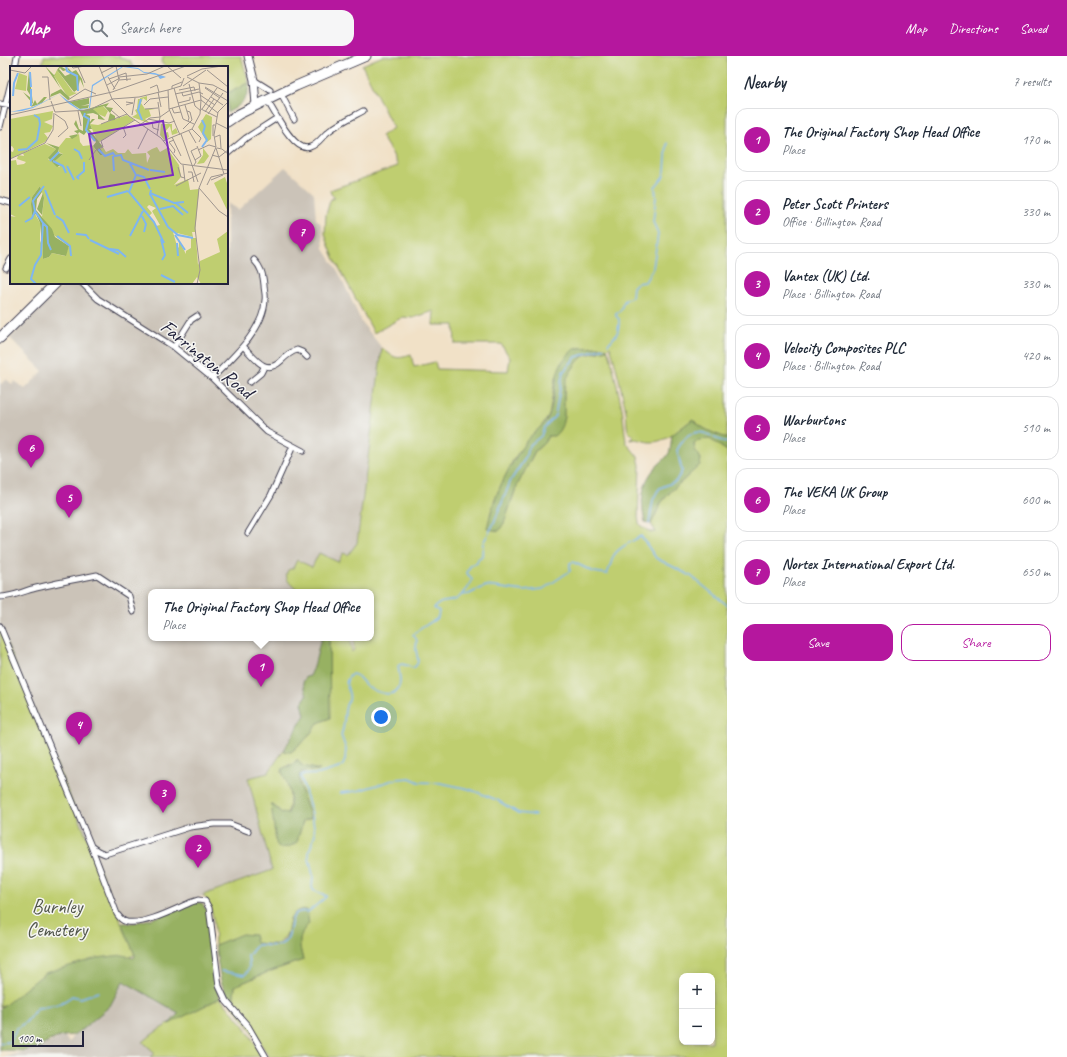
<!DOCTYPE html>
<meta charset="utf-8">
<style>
:root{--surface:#fff;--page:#f6f6f7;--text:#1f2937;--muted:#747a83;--line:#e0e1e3;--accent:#b5179e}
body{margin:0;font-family:Caveat,sans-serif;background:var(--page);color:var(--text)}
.controls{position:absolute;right:12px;bottom:12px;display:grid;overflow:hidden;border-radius:8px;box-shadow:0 2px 10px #0003}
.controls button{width:36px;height:36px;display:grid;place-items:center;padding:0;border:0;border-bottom:1px solid var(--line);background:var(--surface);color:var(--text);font:20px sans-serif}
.scale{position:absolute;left:12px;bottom:10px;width:72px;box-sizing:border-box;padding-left:4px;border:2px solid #22223b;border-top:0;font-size:11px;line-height:14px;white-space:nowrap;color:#22223b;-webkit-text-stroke:3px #f6f6f2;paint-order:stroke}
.you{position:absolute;left:381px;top:661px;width:14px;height:14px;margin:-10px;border:3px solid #fff;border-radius:50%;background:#1a73e8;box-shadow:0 0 0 6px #1a73e833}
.badge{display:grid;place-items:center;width:26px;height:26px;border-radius:50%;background:var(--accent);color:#fff;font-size:13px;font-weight:700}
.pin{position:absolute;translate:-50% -33px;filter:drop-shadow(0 1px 2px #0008)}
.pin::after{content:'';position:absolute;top:21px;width:14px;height:12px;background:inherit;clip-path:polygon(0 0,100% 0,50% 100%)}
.popup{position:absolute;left:148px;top:533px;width:226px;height:52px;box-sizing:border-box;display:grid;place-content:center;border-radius:8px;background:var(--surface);filter:drop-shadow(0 1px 3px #0005);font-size:13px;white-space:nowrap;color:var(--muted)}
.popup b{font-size:15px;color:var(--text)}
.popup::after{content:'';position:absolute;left:50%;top:100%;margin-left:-8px;border:8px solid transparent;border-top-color:var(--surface)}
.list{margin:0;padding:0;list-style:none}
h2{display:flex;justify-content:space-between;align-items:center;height:52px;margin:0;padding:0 16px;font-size:17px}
h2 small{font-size:13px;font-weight:400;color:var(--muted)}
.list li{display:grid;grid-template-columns:26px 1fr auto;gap:12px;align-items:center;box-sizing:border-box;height:64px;margin:0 8px 8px;padding:0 8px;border:1px solid var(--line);border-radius:12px}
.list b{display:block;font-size:15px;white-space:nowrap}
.list p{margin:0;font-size:13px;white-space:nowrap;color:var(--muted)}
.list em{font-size:13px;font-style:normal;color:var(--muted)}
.actions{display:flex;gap:8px;padding:12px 16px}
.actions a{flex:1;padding:9px 0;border:1px solid var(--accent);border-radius:12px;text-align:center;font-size:14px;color:var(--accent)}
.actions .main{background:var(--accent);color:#fff}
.icon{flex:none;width:22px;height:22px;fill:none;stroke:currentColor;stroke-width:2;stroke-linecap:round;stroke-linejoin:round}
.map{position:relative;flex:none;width:727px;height:1001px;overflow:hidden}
header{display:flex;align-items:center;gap:24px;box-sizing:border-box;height:56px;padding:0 20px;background:var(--accent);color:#fff}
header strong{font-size:19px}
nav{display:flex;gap:22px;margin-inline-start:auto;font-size:14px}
.search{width:280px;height:36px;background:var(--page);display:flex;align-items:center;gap:10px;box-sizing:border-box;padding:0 14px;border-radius:12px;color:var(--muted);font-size:15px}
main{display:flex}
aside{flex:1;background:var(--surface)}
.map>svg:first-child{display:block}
.industrial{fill:#cbc3b8}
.green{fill:#bfce70;stroke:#707856;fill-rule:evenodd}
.forest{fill:#97b162;stroke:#5c6a4e}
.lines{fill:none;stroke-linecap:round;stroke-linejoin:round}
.stream{stroke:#7fb6ef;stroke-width:1.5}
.street-casing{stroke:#413f50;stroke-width:7}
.secondary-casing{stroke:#413f50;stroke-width:9}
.highway-casing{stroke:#413f50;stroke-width:11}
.street{stroke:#fff;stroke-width:5}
.secondary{stroke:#fff;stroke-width:7}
.highway{stroke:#fff;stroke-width:9}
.labels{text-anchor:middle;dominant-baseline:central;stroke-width:3;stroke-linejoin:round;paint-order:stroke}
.street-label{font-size:20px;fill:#22223b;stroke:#f6f6f2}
.park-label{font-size:20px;fill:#51564b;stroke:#f6f6f2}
.inset-river{fill:none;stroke:#7fb6ef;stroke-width:2}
.inset-road{fill:none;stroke:#9e958f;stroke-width:1}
.view{fill:#7b2cbf;fill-opacity:0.15;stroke:#7b2cbf;stroke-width:2}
.inset-edge{fill:none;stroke:#22223b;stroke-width:2}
</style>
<header>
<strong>Map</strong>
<div class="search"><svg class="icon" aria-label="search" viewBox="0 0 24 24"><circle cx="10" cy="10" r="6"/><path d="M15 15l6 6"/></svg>Search here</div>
<nav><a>Map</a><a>Directions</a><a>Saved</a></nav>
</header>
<main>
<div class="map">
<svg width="727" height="1001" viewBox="0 0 727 1001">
<rect width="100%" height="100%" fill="#f6f6f2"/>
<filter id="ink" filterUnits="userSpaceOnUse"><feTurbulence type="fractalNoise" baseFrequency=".025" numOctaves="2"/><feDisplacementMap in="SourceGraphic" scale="8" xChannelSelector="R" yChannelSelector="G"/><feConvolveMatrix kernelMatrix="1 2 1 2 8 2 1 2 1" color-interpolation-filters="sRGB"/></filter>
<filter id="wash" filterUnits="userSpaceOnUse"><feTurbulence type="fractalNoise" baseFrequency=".012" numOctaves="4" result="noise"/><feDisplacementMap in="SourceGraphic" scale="16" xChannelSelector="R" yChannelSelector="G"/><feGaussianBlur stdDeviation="0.9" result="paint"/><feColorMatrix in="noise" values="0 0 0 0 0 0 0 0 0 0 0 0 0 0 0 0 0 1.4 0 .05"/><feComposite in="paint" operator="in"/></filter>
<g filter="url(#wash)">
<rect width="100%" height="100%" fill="#f1e1c7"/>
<path class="industrial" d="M 285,111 L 314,137 L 316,163 L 320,167 L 322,170 L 324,193 L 339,217 L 362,267 L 382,292 L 353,514 L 312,511 L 287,524 L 299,536 L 151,536 L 151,582 L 321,582 L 314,611 L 310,620 L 307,639 L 302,647 L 305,659 L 268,717 L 248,722 L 272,814 L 145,862 L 126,863 L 117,858 L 0,570 L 0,327 L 1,328 L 6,323 L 12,328 L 15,325 L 25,333 L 43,315 L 10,282 L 66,227 L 227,227 L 227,147 L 238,154 Z
M 123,925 L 179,957 L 169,968 L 150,980 L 144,986 L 155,998 L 150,1001 L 5,1001 L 40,991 L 63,980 L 65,980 L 68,986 L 72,984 L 71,982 L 110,950 Z"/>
<path class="green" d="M 44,0 L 120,0 L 120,2 L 130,5 L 132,10 L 135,11 L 42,11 Z
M 164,0 L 241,0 L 249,27 L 243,29 L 242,31 L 227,37 L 227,11 L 165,11 L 161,6 Z
M 383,0 L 727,0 L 727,382 C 715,378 701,373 693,363 C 680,373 667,387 649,386 C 641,385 639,382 630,384 L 630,383 L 633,382 L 633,379 L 629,377 C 626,371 627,362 626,355 C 621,333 617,312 610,290 L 607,293 L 603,291 L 575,292 L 555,323 L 549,360 L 539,373 L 529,382 L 513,404 L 495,442 L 490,459 L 504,467 L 516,432 L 535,395 L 544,387 L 548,380 L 564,362 L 563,351 L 565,325 L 569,318 L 578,305 L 585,299 L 608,294 L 610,299 L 622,352 L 626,386 L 638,401 L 640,409 L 638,461 L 639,467 L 641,470 L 650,476 L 656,476 L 651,468 L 661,447 L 671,435 L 686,422 L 701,403 L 695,394 L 694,388 L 699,383 L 710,383 L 727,395 L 727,1001 L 269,1001 L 258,983 L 233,950 L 235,930 L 268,916 L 303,904 L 299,889 L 302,874 L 290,862 C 289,873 288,880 278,888 L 215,889 C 214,871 215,853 203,839 L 272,814 L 248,722 L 268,717 L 283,695 L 291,696 L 307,682 L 318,667 L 329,662 L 329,582 L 350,582 L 352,596 L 354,594 L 353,582 L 371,582 L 371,536 L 299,536 C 292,529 283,524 288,514 L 293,512 L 297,504 L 312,511 L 319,497 L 338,506 L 343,497 L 348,499 L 357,487 L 382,292 C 395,302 395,304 411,299 L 414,311 L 435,306 L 437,313 L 508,315 L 510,302 L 501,288 L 455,288 L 454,269 L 433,269 L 434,255 L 413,262 L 403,261 L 374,277 L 335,204 L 328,187 L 325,178 L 326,159 L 330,145 L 332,142 L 334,143 L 334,141 L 331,138 L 330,134 L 398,110 L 392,97 L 381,80 L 393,72 L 362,9 ZM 296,705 L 299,705 L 302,710 L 319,714 L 301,716 C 295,724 308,752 311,762 L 303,765 L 297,786 L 272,748 L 282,757 L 287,758 C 293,745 289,728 282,716 L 288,709 L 296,708 ZM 682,920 L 712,920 L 712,986 L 682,986 Z
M 0,570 L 135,899 L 43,926 L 11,948 L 0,951 Z
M 220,942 L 244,969 L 263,1001 L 150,1001 L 155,997 L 143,986 C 163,967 196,955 220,942 Z"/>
<path class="forest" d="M 249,27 C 249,43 241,49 227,57 L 227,37 L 242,31 L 243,29 Z
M 603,291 L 608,294 C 601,296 593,296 586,298 C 582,300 578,305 575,309 C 572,314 568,319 566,325 C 560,343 571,367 554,380 L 548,380 L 544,387 L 535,395 L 516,432 L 504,467 L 499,475 L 487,473 C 493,440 508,411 527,384 C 533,376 545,370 549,359 C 555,342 553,322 562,306 C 565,301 571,296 575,292 Z
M 693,363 C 701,373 715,378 727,382 L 727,395 L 710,383 L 699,384 L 694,388 L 695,394 L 701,403 L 700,409 L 671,435 L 661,447 L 651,468 L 645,466 C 640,446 641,427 656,411 C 660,406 666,403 669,397 C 671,392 671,385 672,379 Z
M 321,582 L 329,582 L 330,662 L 318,667 L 307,682 L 291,696 L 283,695 L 305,659 L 302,647 L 307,639 L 303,626 L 306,621 L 310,620 L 314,611 Z
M 296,704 L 299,705 L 302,710 L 320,714 L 301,716 C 295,724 308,753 311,762 L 303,765 L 297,786 L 289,791 L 279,792 L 276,787 L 271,748 L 282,757 L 288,758 C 293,745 289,728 282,716 L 283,712 L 295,708 Z
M 196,846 L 202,847 L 207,855 L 215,928 L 220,942 L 169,968 L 179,957 L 123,925 L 110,950 L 75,979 L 63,980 L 51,984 L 40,991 L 23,995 L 0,994 L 0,953 L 45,917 L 97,902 L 123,899 L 134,902 L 135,899 L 121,866 C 135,872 180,852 196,846 Z
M 302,853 L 307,854 L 309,868 C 297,879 299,889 303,904 L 268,916 L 235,930 L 233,950 C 219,933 219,910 215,889 L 242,878 L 254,879 L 256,887 C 262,887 273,890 279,888 C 295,881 281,860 302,853 Z"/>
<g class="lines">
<path class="stream" d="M 608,288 C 618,278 619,276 619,263 L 616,260 L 616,257 L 620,255 C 624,247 622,244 632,241 L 633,231 L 637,227 L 645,226 L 653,212 L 657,185 L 658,177 L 653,166 L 656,141 L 655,131 L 663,121 L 665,115 L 667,87
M 649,468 L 653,444 L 657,436 L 660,432 L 676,425 L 682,415 L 677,394 C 684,381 694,371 709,379 C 715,382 720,385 727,386
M 461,539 L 469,538 L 486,530 L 524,535 L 543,533 L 570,515 L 570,507 L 573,506 L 594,516 L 607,518 C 610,512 611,505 614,499 C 619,491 633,485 641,480 L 656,502 L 691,520 L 727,549
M 340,737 L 357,735 L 397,723 L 410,722 L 419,726 L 441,727 L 469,733 L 497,744 L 518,757 L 535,759
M 221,915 L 245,919 C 251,913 249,907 248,900 L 257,889 C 264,888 272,891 279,889 C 299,883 281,851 308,856 L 326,841 L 326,840 L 313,834 L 312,831 L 313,819 L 309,802 L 309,796 L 315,778 L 312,758 L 301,721 L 301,719 L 319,718 L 339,712 L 343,709 L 345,704 L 346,693 L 341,679 C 346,667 343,660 346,650 C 346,648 348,646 349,644 C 352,635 340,627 352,618 C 360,619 361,626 367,630 C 377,637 398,645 400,626 C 400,621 399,615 398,610 C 402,606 408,610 413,612 C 421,607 417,601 416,594 C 416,587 419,584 413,579 C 420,571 430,568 438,561 L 439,555 L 434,552 C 442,543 445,547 455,544 C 461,541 471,530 472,524 L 467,517 L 470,510 L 477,507 L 478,503 L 482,500 L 483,487 L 493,469 L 511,424 L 526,401 L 527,394 L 531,388 L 541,380 L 544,372 L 555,360 L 563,316 L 576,301 L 604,292
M 0,987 L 9,986 L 17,972 L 26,966 L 37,952 C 51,950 61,949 72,940 L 81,942 L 98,936"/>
</g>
</g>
<g filter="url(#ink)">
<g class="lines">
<g class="street-casing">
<path id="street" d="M 15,11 L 17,0
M 254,24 L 270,34
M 281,38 L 294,63
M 267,44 C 274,55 295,98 310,91 C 319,88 322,80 329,75 C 339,67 352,61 363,55
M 0,48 L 11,50
M 0,71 L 11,26
M 227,98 L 246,82 L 277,62
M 0,144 L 11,147
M 6,212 L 11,203
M 82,227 L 98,243 L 174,291 L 212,322 L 267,376 L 303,395
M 243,290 C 255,302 265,320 281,305 C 286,300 290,296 297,294 L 302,296 L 307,301
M 174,291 L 191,264 L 197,260
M 212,322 C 232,302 264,274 265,244 C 266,239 264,234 264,229 C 263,218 261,211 254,204
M 250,326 L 261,317 L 264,311
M 248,477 L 271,439 L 293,390
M 0,541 C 13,541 23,535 36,532 C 56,527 77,523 97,519 L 129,540 L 133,556
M 0,570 L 91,790 L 117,858 C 120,862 122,865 127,866 C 146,869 175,853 192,846 L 198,844 L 205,845 L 209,852 L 219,930 L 226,945 L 248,970 L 266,1001
M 92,791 L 98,795 L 105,798 L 190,771 L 214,768 L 230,768 L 248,775"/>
</g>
<g class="secondary-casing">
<path id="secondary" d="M 248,0 L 254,24 L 256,49"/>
</g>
<g class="highway-casing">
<path id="highway" d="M 227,66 L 239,58 L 296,30 L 366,0
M 0,282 L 56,227"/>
</g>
<use href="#street" class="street"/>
<use href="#secondary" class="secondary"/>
<use href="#highway" class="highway"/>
</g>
</g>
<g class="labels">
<g class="street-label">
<text transform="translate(207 303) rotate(39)">Farrington Road</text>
</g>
<g class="park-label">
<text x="57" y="850">Burnley<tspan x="57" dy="23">Cemetery</tspan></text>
</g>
</g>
<g transform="translate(10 10)">
<rect width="218" height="218" fill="#f1e1c7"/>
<path d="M 47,4 L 63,26 L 67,27 L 58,31 L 44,10 ZM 9,7 L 17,10 L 16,25 L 5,23 ZM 137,30 L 137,35 L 133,32 L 131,37 L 135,43 L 145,43 L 139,44 L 141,50 L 135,53 L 141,58 L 122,51 L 127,48 L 125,44 L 127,43 L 128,33 L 130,33 L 130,32 ZM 93,40 L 98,45 L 95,51 L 86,47 L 83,43 ZM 43,45 L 42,53 L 34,56 L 43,60 L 40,66 L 34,67 L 38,72 L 35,76 L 0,93 L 0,85 L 3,86 L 4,83 L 2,80 L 0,81 L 0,53 ZM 196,48 L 202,51 L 201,73 L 197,76 L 188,61 ZM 117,49 L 124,54 L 88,77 L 80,58 L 88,59 ZM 151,58 L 162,58 L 162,65 L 166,62 L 168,67 L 162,69 L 160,60 L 154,67 L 158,66 L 159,71 L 154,74 L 150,69 ZM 69,68 L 70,76 L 73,80 L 82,79 L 90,89 L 92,89 L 90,83 L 93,81 L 96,86 L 103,83 L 108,87 L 115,87 L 118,83 L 122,88 L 136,87 L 137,97 L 140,90 L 137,86 L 142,83 L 147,81 L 150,86 L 157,82 L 169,99 L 171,111 L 164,119 L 178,113 L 180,124 L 189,123 L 185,166 L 182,166 L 183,171 L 163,166 L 167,180 L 169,182 L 169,175 L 176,188 L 176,185 L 181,182 L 181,172 L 186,172 L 188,199 L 190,195 L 210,186 L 207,173 L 218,165 L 218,218 L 191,218 L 187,211 L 182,218 L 0,218 L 0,150 L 6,151 L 0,148 L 0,95 L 6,94 L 7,99 L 14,98 L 16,96 L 7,93 L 8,89 L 14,90 L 13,87 L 35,78 L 46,83 L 38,93 L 49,101 L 51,99 L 45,95 L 53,88 L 49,86 L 48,82 L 56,72 L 62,72 ZM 30,120 L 34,132 L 32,151 L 45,170 L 59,180 L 55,190 L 42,187 L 39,191 L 33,193 L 33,170 L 30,177 L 30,157 L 25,148 L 22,150 L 21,138 L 22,131 ZM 139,139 L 146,142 L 142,145 L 150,159 L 146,160 L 139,150 L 142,147 L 137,141 ZM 193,82 L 199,90 L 194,97 L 187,98 L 193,89 ZM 215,111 L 218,120 L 218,146 L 204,117 Z" fill="#bfce70" fill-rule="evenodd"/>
<path d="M 35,0 L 44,9 L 46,8 L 44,10 L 51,23 L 60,32 L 58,34 L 50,27 L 40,31 L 41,28 L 51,23 ZM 50,0 L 57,4 L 53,5 L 50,2 L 49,3 L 55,10 L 60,8 L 57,1 L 62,6 L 66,4 L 72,13 L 74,22 L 70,13 L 68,23 L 64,26 L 47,4 ZM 19,5 L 23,38 L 25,34 L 27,38 L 34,31 L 37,31 L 32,37 L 21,41 L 23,38 L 13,26 L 21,32 L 22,32 L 17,24 ZM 79,32 L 79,38 L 71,40 L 79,39 L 78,42 L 70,43 L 59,36 ZM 99,37 L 96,41 L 103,42 L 100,47 L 105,50 L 105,54 L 98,55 L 100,47 L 94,40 L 83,43 L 95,54 L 88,53 L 88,49 L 83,47 L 76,48 L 80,50 L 80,56 L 82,53 L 85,53 L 80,58 L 82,63 L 79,63 L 93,81 L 90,82 L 94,89 L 90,89 L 83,80 L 86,76 L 77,65 L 74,69 L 69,66 L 67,70 L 62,73 L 59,70 L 68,68 L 64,65 L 68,64 L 64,58 L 66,54 L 69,63 L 73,65 L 73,51 L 70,45 ZM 36,77 L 49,81 L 48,87 L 53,88 L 45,95 L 51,99 L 47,101 L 38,92 L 46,83 ZM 30,120 L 32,126 L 27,133 L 26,144 L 42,163 L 45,171 L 59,180 L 56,190 L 42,187 L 39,191 L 33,193 L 33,170 L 32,179 L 30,157 L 26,148 L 22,150 L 21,138 L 22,131 ZM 33,127 L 34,132 L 32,149 L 27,143 Z" fill="#97b162"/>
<path d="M 113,0 L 128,2 L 134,6 L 145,7 L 156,11 L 150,13 L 147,9 L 134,7 L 128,3 L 113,1 L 83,20 L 80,42 L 69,44 L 58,37 L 49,28 L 23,42 L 12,45 L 0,46 L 23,41 L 49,28 L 69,43 L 79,42 L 82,19 Z" fill="#7fb6ef"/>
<path class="inset-river" d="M 56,0 L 57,5 L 67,10 L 68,25M 20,6 L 21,21M 21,23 L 21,40M 3,30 L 4,17 L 8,7M 131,33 L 128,44 L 132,54M 75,47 L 74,50 L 79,53 L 76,64 L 85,75M 192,81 L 197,74 L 193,67 L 195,60 L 192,54M 64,83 L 69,86 L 72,93M 88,83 L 95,90 L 103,87 L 105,90 L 111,89 L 113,94 L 139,104M 8,84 L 17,83 L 27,74 L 30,58 L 29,52 L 24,49M 103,90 L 104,105M 40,95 L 49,86M 43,95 L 53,100 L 56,107M 119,96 L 126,109 L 119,126 L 144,156 L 154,177M 57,100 L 64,114M 140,104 L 155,106M 127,109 L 134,111 L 140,123M 69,113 L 67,111 L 74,105 L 74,96M 35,124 L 45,149M 141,124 L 140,128 L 158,161M 140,127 L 164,137 L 174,136M 97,131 L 118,125M 166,137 L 178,147M 9,140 L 20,131M 150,143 L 163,140 L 173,149M 46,150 L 53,155 L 59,167M 132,150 L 136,158 L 134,166M 15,156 L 22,152 L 25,145M 33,157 L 37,161 L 38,177 L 41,184M 158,161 L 168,169 L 183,172M 66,168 L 76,169 L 79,173M 165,169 L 175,184M 47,170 L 60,180 L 61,190M 120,170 L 133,145M 151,173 L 155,189 L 152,194M 80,174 L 109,188M 167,177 L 168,190M 100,183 L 108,184 L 116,191M 151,209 L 165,216M 26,218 L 21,213 L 25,199 L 31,189 L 33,157 L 25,145 L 23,135 L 34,120"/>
<path class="inset-road" d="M 61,0 L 63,2 L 75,0M 89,0 L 102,33 L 129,31 L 158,24 L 171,20 L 174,12M 157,0 L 171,12M 68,1 L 75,17M 0,4 L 15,7 L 21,1M 197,4 L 218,21M 91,7 L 105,0M 177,10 L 192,3 L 212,0M 32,11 L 38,11 L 40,34M 98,11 L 105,23M 109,11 L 137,8 L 155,0M 177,11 L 189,17 L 191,34 L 208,47M 99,13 L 116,7 L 117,15M 109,14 L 121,13M 189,17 L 203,19 L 218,27M 179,18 L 185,40 L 191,45M 97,19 L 110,12M 173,20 L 196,4M 195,21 L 218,35M 140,22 L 147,19 L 149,26M 164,22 L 169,40M 195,22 L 210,32M 162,23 L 162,20 L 172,16M 103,24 L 109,14 L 106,0M 158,24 L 159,43 L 170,69M 169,24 L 184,21 L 185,25M 148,26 L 151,41M 172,27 L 173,30 L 189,26 L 193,28M 165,28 L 189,23M 190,29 L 205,39M 201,31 L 213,39M 58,34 L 75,23 L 86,28M 41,35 L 45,46 L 79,44 L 102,33 L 119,50 L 151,72 L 171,98 L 218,104M 116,36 L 123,37 L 116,39M 168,37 L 180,34 L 180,31M 134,39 L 140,33 L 158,31M 175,39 L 179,52 L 178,55M 169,40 L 173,53 L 184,58M 162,42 L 164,47 L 171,46M 135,43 L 148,42M 191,43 L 207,51M 192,43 L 207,22M 101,44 L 110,52M 68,45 L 71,60M 195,46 L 204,33M 45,48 L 55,55 L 58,62 L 48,71M 198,48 L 213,27M 0,49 L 102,26 L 176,0M 122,49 L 125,32M 138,53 L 159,57 L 165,55M 142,56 L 143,62 L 149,64M 206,57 L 218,63M 91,58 L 117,48M 131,58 L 140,52 L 150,51 L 160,44M 113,61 L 116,69 L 113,72M 173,63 L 182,54 L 180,46 L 177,45M 182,63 L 191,72 L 189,76M 179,65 L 186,77M 171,68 L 188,116M 147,69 L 150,51 L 148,36M 203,70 L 203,59 L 205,59M 162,71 L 171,90M 205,71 L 210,69 L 211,82M 153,75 L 182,63 L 190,48 L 191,34 L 159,43M 206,82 L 214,108M 207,82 L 212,83 L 218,88M 128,83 L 138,63M 188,84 L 199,79 L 206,81M 164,87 L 165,84 L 159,76 L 164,74M 202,89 L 209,91 L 218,84M 0,93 L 35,77 L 43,64 L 44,47M 79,94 L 86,84 L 93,81 L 91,75 L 125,54M 185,94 L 191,90 L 187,80M 173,99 L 175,115M 184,99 L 186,96 L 181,85 L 187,82M 168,101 L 171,111 L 175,112M 178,106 L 182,106 L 184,116M 201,114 L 213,109M 197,119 L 201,111 L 218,107M 166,120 L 191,107M 189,122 L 209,145 L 218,151M 187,218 L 190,204 L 185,162 L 189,122 L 206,81 L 204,69 L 208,46 L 218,36"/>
<path class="view" d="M 153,55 L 163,109 L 88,122 L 79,68 Z"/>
<rect width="218" height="218" class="inset-edge"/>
</g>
</svg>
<div class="controls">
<button>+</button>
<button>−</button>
</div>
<div class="scale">100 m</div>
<div class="you"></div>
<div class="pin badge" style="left:261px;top:631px">1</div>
<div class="popup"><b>The Original Factory Shop Head Office</b>Place</div>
<div class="pin badge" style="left:198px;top:812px">2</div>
<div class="pin badge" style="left:163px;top:757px">3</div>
<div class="pin badge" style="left:79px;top:689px">4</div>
<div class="pin badge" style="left:69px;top:462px">5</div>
<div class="pin badge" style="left:31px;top:412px">6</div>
<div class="pin badge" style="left:302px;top:196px">7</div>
</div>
<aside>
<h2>Nearby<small>7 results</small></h2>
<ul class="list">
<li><span class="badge">1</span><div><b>The Original Factory Shop Head Office</b><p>Place</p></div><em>170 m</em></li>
<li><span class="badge">2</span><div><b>Peter Scott Printers</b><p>Office · Billington Road</p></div><em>330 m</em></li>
<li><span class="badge">3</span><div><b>Vantex (UK) Ltd.</b><p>Place · Billington Road</p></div><em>330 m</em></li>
<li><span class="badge">4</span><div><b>Velocity Composites PLC</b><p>Place · Billington Road</p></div><em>420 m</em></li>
<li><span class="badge">5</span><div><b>Warburtons</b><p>Place</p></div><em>510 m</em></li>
<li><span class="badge">6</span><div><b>The VEKA UK Group</b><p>Place</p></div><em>600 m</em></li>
<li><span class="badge">7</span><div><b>Nortex International Export Ltd.</b><p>Place</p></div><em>650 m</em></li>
</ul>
<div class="actions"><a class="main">Save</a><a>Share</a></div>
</aside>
</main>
